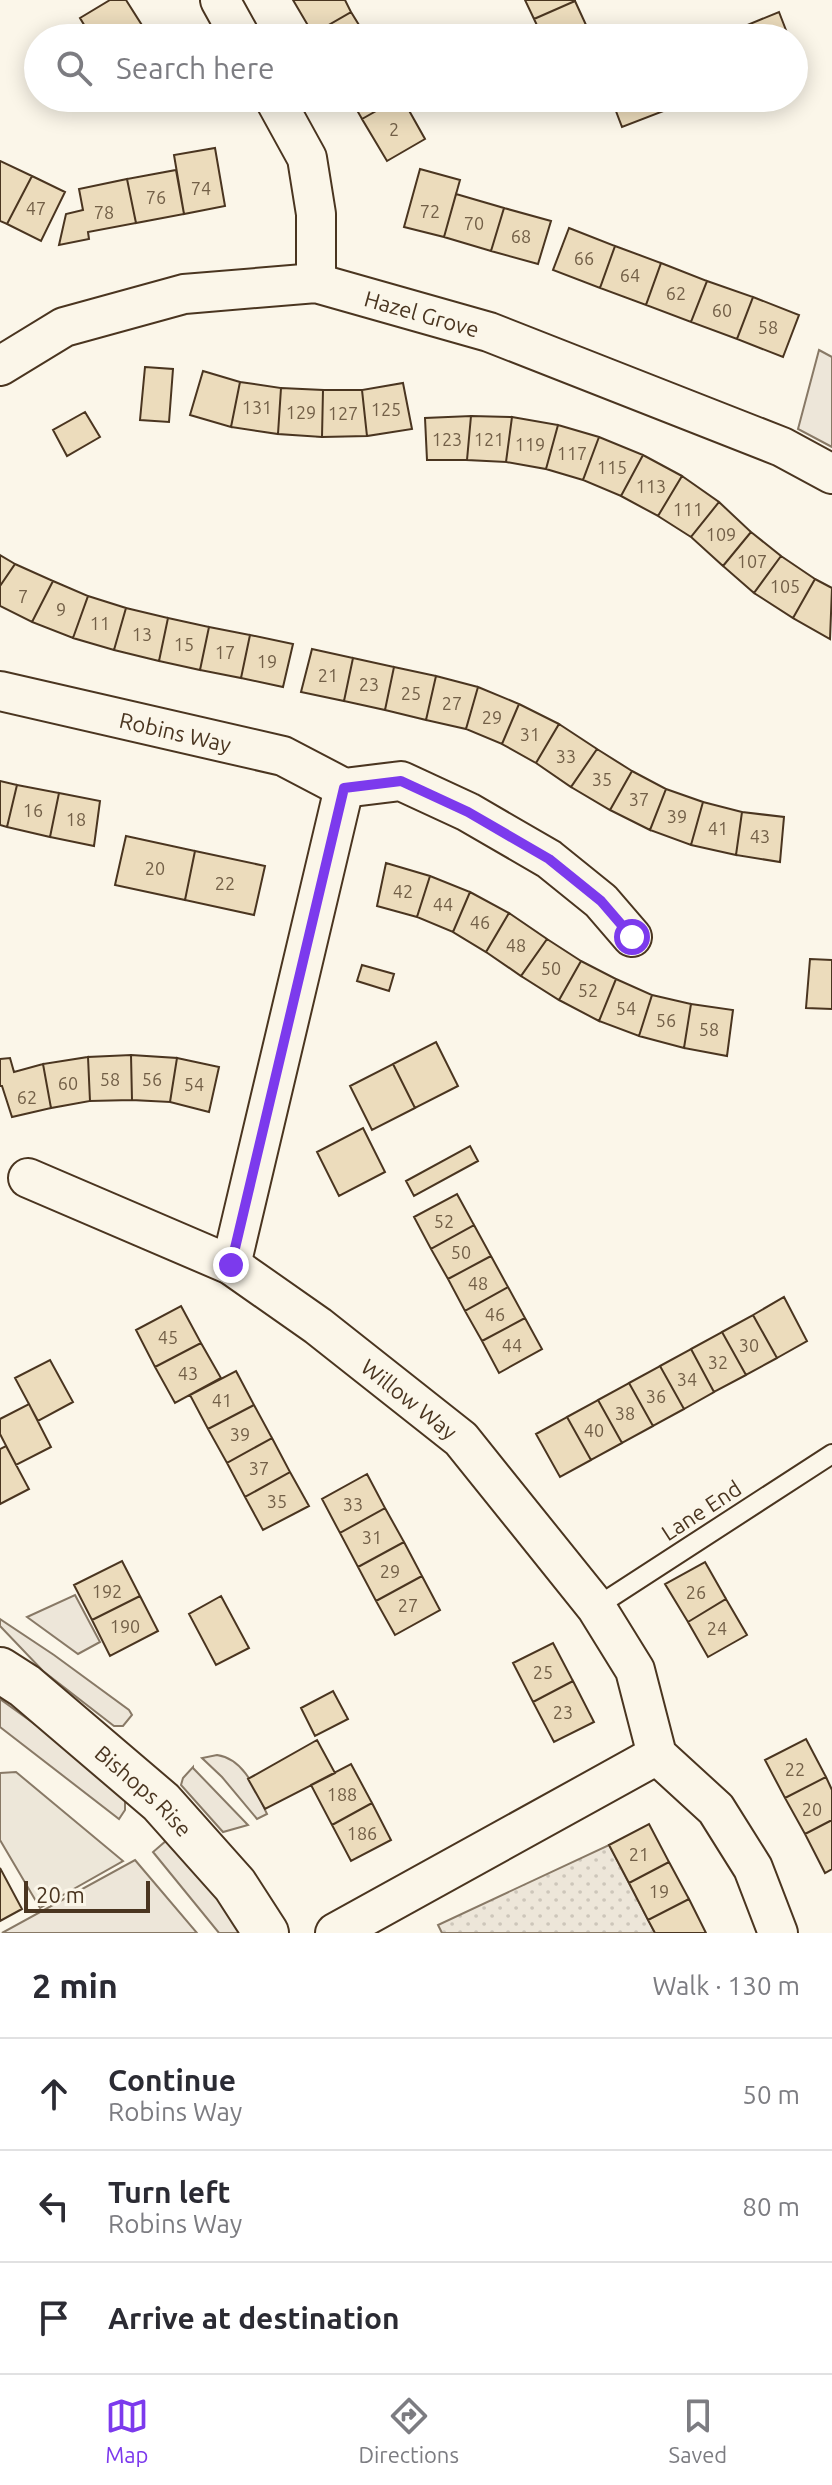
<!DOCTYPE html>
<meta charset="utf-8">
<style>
:root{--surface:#fff;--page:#f7f7f7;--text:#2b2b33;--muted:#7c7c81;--line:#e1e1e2;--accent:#7c3aed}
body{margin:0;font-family:Ubuntu,sans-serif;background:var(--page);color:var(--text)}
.scale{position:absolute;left:24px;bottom:20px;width:126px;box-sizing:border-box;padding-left:8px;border:4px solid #4a3520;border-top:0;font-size:22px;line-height:28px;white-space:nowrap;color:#4a3520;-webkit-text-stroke:6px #fbf6e9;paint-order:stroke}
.stop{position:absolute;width:24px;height:24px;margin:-18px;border:6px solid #7c3aed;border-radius:50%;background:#fff}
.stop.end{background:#7c3aed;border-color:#fff;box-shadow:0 2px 8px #0008}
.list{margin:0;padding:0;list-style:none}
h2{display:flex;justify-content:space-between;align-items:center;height:104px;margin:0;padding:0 32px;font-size:34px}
h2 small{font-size:26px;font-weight:400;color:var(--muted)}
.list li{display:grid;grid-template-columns:52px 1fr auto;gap:24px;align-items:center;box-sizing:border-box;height:112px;padding:0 32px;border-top:2px solid var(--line)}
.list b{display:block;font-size:30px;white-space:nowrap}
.list p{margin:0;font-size:26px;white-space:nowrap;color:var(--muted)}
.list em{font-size:26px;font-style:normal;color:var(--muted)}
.icon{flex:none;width:44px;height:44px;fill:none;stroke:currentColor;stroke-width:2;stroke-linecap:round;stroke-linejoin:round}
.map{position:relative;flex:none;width:832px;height:1933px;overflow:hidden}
.search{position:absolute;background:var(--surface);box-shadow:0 4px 20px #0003;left:24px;right:24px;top:24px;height:88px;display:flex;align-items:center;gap:20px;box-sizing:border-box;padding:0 28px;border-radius:44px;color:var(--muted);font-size:30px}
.sheet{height:440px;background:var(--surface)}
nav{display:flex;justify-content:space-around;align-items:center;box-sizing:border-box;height:112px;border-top:2px solid var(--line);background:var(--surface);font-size:22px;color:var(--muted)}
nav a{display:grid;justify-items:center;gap:4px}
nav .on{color:var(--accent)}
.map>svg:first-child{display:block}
.grass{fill:#ede6d9;stroke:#887966;stroke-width:2}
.garden{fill:url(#garden-dots);stroke:#887966;stroke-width:2}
.parking{fill:#ede7d9;stroke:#887966;stroke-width:2}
.building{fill:#ecdcbc;stroke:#4a3520;stroke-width:2}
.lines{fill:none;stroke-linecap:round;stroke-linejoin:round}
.service-casing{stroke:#4a3520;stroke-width:22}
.minor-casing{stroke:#4a3520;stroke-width:42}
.tertiary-casing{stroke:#4a3520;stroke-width:48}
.service{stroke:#fbf6e9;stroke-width:18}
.minor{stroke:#fbf6e9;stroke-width:38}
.tertiary{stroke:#fbf6e9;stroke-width:44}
.route{stroke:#7c3aed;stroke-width:10}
.labels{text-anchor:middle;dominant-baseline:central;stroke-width:6;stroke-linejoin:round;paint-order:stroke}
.number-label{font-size:18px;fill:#725f47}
.street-label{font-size:22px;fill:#4a3520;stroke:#fbf6e9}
</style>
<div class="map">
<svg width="832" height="1933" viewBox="0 0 832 1933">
<defs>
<pattern id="garden-dots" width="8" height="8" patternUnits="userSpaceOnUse" patternTransform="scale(2)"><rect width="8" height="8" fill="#ede6d9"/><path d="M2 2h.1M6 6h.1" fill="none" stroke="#cdc6ba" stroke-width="1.8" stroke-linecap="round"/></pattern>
</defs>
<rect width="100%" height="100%" fill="#fbf6e9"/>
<path class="grass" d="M 819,350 L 832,357 L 832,447 L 798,429 Z
M 75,1595 L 100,1642 L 78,1654 L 27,1617 Z
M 0,1619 L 54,1655 L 129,1710 L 132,1715 L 123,1726 L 114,1726 L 43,1671 L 0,1626 Z
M 0,1699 L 61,1743 L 125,1799 L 125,1810 L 119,1819 L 0,1727 Z
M 217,1755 C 245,1759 256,1791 267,1814 L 257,1819 L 222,1777 L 202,1758 Z
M 193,1767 L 193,1768 L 248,1825 L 223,1832 L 181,1785 L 183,1778 Z
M 167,1840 L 221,1901 L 243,1933 L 219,1933 L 153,1852 Z
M 135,1860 L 197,1933 L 2,1933 Z"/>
<path class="garden" d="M 609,1845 L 655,1933 L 442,1933 L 438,1925 Z"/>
<path class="parking" d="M 16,1772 L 123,1861 L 40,1908 L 0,1840 L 0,1773 Z"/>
<path class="building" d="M 110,0 L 126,0 L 145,30 L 131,38 L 92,38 L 80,18 Z
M 293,0 L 345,0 L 351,12 L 313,34 Z
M 525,0 L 575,0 L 575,1 L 534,19 Z
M 575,1 L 592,38 L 543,38 L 534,19 Z
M 351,12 L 367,38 L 316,38 L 313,34 Z
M 779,12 L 789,38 L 744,38 L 740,28 Z
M 350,98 L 399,98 L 362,119 Z
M 399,98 L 402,98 L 425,139 L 387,161 L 362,119 Z
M 611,98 L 655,98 L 661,112 L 622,127 Z
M 655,98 L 697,98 L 661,112 Z
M 215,148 L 225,206 L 184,214 L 174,155 Z
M 0,161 L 32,176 L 7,224 L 0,221 Z
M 420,169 L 460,180 L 444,237 L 404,227 Z
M 176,170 L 184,214 L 136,223 L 127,179 Z
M 32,176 L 65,192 L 41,241 L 7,224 Z
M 127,179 L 136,223 L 88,232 L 89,239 L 59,245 L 66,214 L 83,210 L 79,189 Z
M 456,194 L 504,208 L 491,251 L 444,237 Z
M 504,208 L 551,221 L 538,264 L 491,251 Z
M 569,228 L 615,246 L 600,288 L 553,270 Z
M 615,246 L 661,263 L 646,305 L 600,288 Z
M 661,263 L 707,281 L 691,322 L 646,305 Z
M 707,281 L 753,297 L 737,339 L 691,322 Z
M 753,297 L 799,315 L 783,357 L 737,339 Z
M 145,367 L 173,369 L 169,422 L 140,420 Z
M 203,371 L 240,382 L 231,427 L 190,415 Z
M 240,382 L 281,388 L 278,434 L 231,427 Z
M 403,383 L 412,429 L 367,436 L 362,390 Z
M 281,388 L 323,390 L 322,437 L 278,434 Z
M 323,390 L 362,390 L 367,436 L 322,437 Z
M 85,412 L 100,437 L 67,456 L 53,430 Z
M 471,416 L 512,417 L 506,462 L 467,460 Z
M 471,416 L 467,460 L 427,460 L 425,418 Z
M 512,417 L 558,425 L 546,469 L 506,462 Z
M 558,425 L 599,437 L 583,480 L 546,469 Z
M 599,437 L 643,455 L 621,496 L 583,480 Z
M 643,455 L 682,476 L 658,516 L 621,496 Z
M 682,476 L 719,502 L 691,537 L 658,516 Z
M 719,502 L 751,532 L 723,566 L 691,537 Z
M 751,532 L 781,556 L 754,593 L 723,566 Z
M 0,555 L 15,564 L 0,586 Z
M 781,556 L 815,579 L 793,618 L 754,593 Z
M 15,564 L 53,581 L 32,622 L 0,606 L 0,586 Z
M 815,579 L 832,588 L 830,639 L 793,618 Z
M 53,581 L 88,596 L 73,638 L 32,622 Z
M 88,596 L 126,608 L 114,650 L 73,638 Z
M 126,608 L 168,618 L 159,661 L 114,650 Z
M 168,618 L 209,627 L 200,670 L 159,661 Z
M 209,627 L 250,635 L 241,678 L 200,670 Z
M 250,635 L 293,644 L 283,687 L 241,678 Z
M 312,649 L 353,658 L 344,701 L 301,692 Z
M 353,658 L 394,667 L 385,710 L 344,701 Z
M 394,667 L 436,676 L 426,720 L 385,710 Z
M 436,676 L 478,687 L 466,729 L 426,720 Z
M 478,687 L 519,704 L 502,744 L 466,729 Z
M 519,704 L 559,724 L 536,763 L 502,744 Z
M 559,724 L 597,749 L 571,787 L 536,763 Z
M 597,749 L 632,771 L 610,810 L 571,787 Z
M 632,771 L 666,789 L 650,830 L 610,810 Z
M 0,781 L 17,785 L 7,827 L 0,825 Z
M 17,785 L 59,793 L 50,837 L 7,827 Z
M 666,789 L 703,802 L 691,845 L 650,830 Z
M 59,793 L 100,801 L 94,846 L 50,837 Z
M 703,802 L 742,812 L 736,855 L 691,845 Z
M 742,812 L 784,817 L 780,862 L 736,855 Z
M 126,836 L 195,851 L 185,900 L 115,885 Z
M 195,851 L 265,866 L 254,915 L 185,900 Z
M 386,863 L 430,876 L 417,917 L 377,906 Z
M 430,876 L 470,892 L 453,932 L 417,917 Z
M 470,892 L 509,913 L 486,952 L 453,932 Z
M 509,913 L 547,939 L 521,976 L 486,952 Z
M 547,939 L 581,961 L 559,1000 L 521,976 Z
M 810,959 L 832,960 L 832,1009 L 806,1008 Z
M 581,961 L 616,979 L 599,1021 L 559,1000 Z
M 362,965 L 394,974 L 389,991 L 357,981 Z
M 616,979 L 652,995 L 639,1036 L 599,1021 Z
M 652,995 L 691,1004 L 684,1048 L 639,1036 Z
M 691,1004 L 733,1010 L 727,1056 L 684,1048 Z
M 436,1042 L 458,1086 L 415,1108 L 393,1064 Z
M 131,1055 L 177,1058 L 170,1102 L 132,1100 Z
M 131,1055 L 132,1100 L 90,1101 L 88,1057 Z
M 88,1057 L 90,1101 L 51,1108 L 43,1064 Z
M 10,1058 L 14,1072 L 43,1064 L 51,1108 L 12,1117 L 2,1086 L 0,1086 L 0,1059 Z
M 177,1058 L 219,1067 L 209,1112 L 170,1102 Z
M 393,1064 L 415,1108 L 372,1130 L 350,1086 Z
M 363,1128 L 385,1172 L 339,1196 L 317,1152 Z
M 470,1146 L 478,1161 L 414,1196 L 406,1181 Z
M 457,1194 L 474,1225 L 431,1249 L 414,1217 Z
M 474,1225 L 491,1256 L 448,1279 L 431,1249 Z
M 491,1256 L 508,1287 L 465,1311 L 448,1279 Z
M 508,1287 L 525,1318 L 482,1341 L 465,1311 Z
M 784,1297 L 807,1341 L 777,1358 L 753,1315 Z
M 181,1306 L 201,1343 L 155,1367 L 136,1330 Z
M 753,1315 L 777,1358 L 746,1375 L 722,1332 Z
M 525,1318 L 542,1349 L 499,1373 L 482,1341 Z
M 722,1332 L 746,1375 L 714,1392 L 691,1349 Z
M 201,1343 L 221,1378 L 175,1403 L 155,1367 Z
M 691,1349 L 714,1392 L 684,1409 L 660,1366 Z
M 50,1360 L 73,1402 L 38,1421 L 15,1378 Z
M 660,1366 L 684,1409 L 653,1426 L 629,1383 Z
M 236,1371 L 254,1405 L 208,1429 L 190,1395 Z
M 629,1383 L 653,1426 L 622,1443 L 598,1400 Z
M 598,1400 L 622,1443 L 591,1460 L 567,1417 Z
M 29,1404 L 51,1447 L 16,1465 L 0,1434 L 0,1419 Z
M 254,1405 L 272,1438 L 227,1463 L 208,1429 Z
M 567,1417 L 591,1460 L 560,1477 L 536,1434 Z
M 272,1438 L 290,1472 L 245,1497 L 227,1463 Z
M 6,1446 L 29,1489 L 0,1504 L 0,1449 Z
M 290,1472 L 309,1506 L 263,1530 L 245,1497 Z
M 367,1474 L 385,1508 L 340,1533 L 322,1499 Z
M 385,1508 L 404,1542 L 358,1567 L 340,1533 Z
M 404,1542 L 422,1576 L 376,1601 L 358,1567 Z
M 122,1561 L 140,1596 L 92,1620 L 74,1585 Z
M 705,1562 L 726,1599 L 688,1622 L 665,1584 Z
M 422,1576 L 440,1610 L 395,1635 L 376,1601 Z
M 140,1596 L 158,1631 L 110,1656 L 92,1620 Z
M 221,1596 L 249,1648 L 216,1665 L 189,1614 Z
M 726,1599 L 747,1635 L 708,1657 L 688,1622 Z
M 553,1643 L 573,1681 L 533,1702 L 513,1663 Z
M 573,1681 L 594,1722 L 554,1742 L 533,1702 Z
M 333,1691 L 348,1719 L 315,1736 L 301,1708 Z
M 806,1739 L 826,1777 L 785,1798 L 765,1760 Z
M 317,1740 L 335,1773 L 265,1809 L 248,1779 Z
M 351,1764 L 372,1803 L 332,1825 L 311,1785 Z
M 826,1777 L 832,1790 L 832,1820 L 805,1834 L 785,1798 Z
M 372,1803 L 391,1840 L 351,1861 L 332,1825 Z
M 832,1820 L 832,1869 L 825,1873 L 805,1834 Z
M 649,1824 L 669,1862 L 629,1883 L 609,1845 Z
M 669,1862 L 689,1899 L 648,1920 L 629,1883 Z
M 0,1868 L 22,1909 L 0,1921 Z
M 689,1899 L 706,1933 L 655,1933 L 648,1920 Z"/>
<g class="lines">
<g class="service-casing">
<path id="service" d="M 596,1607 L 832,1454"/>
</g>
<g class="minor-casing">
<g id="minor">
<path d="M 220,0 L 241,38"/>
<path d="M 274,98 L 307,158 L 316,214 L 316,283"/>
<path id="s1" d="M 0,366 L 64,327 L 184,294 L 316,283 L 489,332 L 782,447 L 832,474"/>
<path id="s2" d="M 0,691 L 283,756 L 344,788 L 401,781 L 468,812 L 549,859 L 601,901 L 632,937"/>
<path id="s3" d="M 28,1178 L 231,1265 L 318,1326 L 461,1439 L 596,1607 L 635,1670 L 657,1755 L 716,1809 L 753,1868 L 778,1933"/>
<path d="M 231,1265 L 344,788"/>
<path d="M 335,1933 L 657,1755"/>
</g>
</g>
<g class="tertiary-casing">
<g id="tertiary">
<path id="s4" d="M 0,1670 L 25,1686 L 161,1802 L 235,1885 L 266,1933"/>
</g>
</g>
<use href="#service" class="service"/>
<use href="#minor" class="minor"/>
<use href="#tertiary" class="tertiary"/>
</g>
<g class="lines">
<path class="route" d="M 231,1265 L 344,788 L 401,781 L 468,812 L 549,859 L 601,901 L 632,937"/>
</g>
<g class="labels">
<g class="number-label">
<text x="394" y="129">2</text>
<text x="201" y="188">74</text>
<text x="156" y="197">76</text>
<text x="36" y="208">47</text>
<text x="430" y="211">72</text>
<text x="104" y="212">78</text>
<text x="474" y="223">70</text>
<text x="521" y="236">68</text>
<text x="584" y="258">66</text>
<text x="630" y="275">64</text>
<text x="676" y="293">62</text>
<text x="722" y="310">60</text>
<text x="768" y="327">58</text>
<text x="257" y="407">131</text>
<text x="386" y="409">125</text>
<text x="301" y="412">129</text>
<text x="343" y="413">127</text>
<text x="447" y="439">123</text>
<text x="489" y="439">121</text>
<text x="530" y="444">119</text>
<text x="572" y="453">117</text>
<text x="612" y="467">115</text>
<text x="651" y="486">113</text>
<text x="688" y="509">111</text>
<text x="721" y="534">109</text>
<text x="752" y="561">107</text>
<text x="785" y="586">105</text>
<text x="23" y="596">7</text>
<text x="61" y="609">9</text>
<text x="100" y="623">11</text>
<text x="142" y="634">13</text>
<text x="184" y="644">15</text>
<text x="225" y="652">17</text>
<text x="267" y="661">19</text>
<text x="328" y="675">21</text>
<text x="369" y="684">23</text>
<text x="411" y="693">25</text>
<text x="452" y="703">27</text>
<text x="492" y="717">29</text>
<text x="530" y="734">31</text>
<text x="566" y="756">33</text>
<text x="602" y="779">35</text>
<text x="639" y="799">37</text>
<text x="33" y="810">16</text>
<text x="677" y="816">39</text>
<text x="76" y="819">18</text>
<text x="718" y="828">41</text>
<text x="760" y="836">43</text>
<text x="155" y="868">20</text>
<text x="225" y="883">22</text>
<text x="403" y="891">42</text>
<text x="443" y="904">44</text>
<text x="480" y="922">46</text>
<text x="516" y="945">48</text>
<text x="551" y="968">50</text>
<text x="588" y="990">52</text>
<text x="626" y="1008">54</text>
<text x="666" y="1020">56</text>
<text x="709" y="1029">58</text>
<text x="110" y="1079">58</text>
<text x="152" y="1079">56</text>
<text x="68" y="1083">60</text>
<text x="194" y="1084">54</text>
<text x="27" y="1097">62</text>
<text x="444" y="1221">52</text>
<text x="461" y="1252">50</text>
<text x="478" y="1283">48</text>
<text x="495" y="1314">46</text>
<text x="168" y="1337">45</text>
<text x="512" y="1345">44</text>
<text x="749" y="1345">30</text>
<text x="718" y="1362">32</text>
<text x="188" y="1373">43</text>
<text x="687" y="1379">34</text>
<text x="656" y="1396">36</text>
<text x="222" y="1400">41</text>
<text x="625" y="1413">38</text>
<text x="594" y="1430">40</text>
<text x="240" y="1434">39</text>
<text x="259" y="1468">37</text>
<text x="277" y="1501">35</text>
<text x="353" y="1504">33</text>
<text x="372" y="1537">31</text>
<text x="390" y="1571">29</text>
<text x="107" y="1591">192</text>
<text x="696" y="1592">26</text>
<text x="408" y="1605">27</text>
<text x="125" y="1626">190</text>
<text x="717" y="1628">24</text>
<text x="543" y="1672">25</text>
<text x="563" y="1712">23</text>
<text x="795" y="1769">22</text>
<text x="342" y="1794">188</text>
<text x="812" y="1809">20</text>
<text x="362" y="1833">186</text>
<text x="639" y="1854">21</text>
<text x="659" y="1891">19</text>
</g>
<g class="street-label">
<text stroke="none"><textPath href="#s1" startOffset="442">Hazel Grove</textPath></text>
<text stroke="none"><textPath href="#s2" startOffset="180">Robins Way</textPath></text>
<text stroke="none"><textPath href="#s3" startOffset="444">Willow Way</textPath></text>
<text transform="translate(701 1510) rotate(-33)">Lane End</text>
<text stroke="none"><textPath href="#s4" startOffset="188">Bishops Rise</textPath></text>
</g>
</g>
</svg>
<div class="scale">20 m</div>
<div class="stop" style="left:632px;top:937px"></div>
<div class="stop end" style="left:231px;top:1265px"></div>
<div class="search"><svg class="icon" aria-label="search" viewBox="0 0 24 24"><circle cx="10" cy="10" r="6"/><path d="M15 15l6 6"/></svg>Search here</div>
</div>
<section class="sheet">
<h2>2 min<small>Walk · 130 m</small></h2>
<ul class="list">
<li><svg class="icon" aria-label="ahead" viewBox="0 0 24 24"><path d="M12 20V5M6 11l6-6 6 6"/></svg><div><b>Continue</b><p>Robins Way</p></div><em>50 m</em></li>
<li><svg class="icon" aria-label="left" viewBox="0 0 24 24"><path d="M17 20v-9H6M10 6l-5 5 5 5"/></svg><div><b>Turn left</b><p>Robins Way</p></div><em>80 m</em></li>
<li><svg class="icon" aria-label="arrive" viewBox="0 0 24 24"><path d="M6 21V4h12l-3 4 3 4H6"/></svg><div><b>Arrive at destination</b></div></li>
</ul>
</section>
<nav>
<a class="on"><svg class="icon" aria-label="map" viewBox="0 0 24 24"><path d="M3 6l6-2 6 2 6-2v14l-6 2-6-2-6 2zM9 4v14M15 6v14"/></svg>Map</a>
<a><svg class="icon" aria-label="directions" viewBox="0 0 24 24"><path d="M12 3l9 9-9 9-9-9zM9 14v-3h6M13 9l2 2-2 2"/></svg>Directions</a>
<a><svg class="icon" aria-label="saved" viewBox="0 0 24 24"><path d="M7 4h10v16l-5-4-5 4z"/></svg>Saved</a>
</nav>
